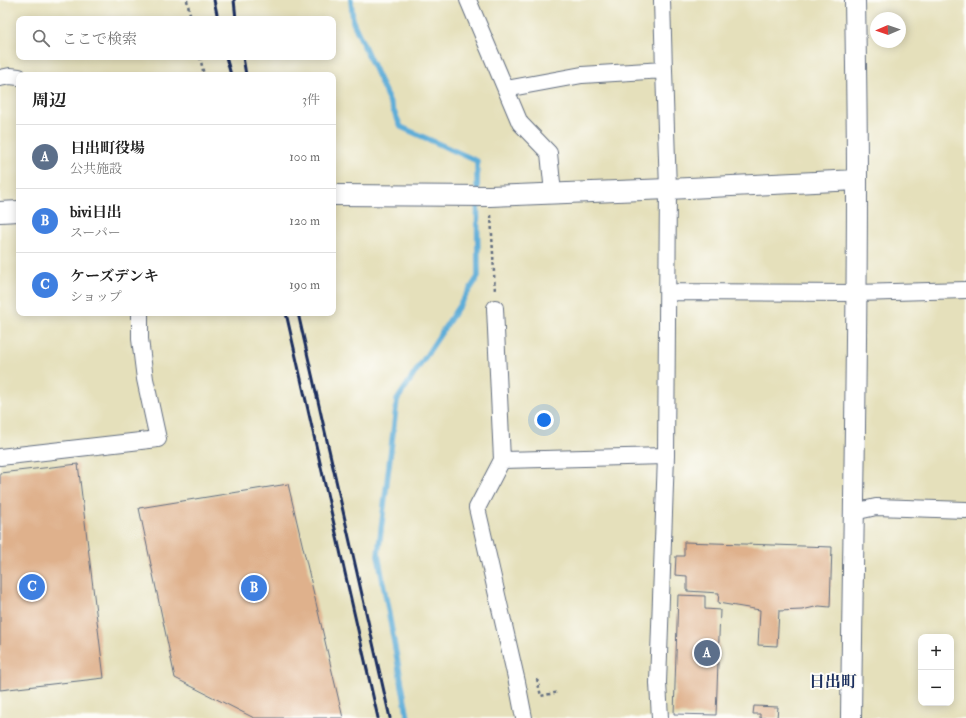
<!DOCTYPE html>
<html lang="ja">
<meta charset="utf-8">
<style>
:root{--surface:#fff;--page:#f2f2f2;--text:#222;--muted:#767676;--line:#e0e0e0;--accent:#d1495b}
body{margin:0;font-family:"IM FELL Double Pica","Noto Serif JP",serif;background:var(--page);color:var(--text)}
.controls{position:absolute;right:12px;bottom:12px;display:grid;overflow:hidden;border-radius:8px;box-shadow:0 2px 10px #0003}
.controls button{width:36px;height:36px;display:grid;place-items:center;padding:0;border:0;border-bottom:1px solid var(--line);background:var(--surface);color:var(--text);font:20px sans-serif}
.compass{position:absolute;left:870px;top:12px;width:36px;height:36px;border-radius:50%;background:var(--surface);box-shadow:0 2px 10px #0003;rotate:268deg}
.you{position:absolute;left:544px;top:420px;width:14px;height:14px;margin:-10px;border:3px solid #fff;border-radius:50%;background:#1a73e8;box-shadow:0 0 0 6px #1a73e833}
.badge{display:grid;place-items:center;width:26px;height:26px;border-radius:50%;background:var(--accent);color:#fff;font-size:13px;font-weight:700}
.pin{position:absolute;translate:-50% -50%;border:2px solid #fff;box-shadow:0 1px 4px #0006}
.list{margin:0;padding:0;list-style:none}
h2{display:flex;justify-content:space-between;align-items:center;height:52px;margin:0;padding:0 16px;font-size:17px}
h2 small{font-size:13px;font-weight:400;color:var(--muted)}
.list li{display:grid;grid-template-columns:26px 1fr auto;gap:12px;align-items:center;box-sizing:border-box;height:64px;padding:0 16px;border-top:1px solid var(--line)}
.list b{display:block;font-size:15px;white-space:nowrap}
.list p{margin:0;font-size:13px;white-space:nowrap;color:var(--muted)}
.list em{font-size:13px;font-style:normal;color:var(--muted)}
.icon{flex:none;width:22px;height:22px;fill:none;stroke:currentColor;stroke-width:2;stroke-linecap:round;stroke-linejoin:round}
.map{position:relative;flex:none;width:966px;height:718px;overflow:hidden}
.search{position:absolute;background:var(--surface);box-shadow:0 2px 10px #0003;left:16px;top:16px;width:320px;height:44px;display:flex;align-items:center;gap:10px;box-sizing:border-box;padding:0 14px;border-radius:8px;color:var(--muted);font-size:15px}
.panel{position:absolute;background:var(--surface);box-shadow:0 2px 10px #0003;left:16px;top:72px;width:320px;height:244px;border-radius:8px}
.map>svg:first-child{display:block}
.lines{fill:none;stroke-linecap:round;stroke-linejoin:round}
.stream{stroke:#5eadd8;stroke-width:5.5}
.building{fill:#dfb18c}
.minor-casing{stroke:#626d7f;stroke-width:18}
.tertiary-casing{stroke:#626d7f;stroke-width:22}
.path{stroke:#626d7f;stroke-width:2.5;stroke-dasharray:3 3;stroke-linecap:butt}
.minor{stroke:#fff;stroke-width:16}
.tertiary{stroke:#fff;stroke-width:20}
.rail{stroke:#1b2f5e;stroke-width:3}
.labels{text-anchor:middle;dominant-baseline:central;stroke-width:4;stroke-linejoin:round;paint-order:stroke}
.district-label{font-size:16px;font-weight:bold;fill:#1b2f5e;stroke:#fdfcf7}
</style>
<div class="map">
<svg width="966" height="718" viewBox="0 0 966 718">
<rect width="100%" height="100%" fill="#fdfcf7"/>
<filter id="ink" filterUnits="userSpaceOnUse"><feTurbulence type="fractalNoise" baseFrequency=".025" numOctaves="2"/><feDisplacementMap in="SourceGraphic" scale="8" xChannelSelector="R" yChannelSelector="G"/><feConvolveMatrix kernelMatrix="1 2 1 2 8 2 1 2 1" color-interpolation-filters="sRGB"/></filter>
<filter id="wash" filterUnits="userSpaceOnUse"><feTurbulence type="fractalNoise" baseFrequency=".012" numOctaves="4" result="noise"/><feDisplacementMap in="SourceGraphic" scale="16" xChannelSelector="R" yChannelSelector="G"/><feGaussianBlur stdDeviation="0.9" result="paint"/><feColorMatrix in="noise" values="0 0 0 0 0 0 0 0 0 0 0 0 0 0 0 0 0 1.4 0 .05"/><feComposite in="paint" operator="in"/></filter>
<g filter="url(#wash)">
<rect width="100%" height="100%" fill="#e5e0bb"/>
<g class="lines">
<path class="stream" d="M 351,0 L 353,22 L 401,127 L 477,161 L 478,277 L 397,400 L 378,555 L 408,718"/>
</g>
<g id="blocks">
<path class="building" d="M 78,464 L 104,678 L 0,690 L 0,473 Z
M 288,484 L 309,573 L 343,718 L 254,718 L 175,678 L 139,508 Z
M 684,542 L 832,547 L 830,607 L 819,606 L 802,610 L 779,611 L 777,646 L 758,645 L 760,610 L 718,603 L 719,593 L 687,591 L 687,576 L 675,575 L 676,556 L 684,556 Z
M 678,595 L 705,596 L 705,609 L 720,610 L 716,715 L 674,714 Z
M 754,706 L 778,707 L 777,718 L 760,718 L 760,714 L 753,714 Z"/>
</g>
</g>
<g filter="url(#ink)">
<use href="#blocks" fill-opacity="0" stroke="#626d7f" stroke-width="1"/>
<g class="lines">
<g class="minor-casing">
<path id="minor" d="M 468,0 L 520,123 L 549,153 L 553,193
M 0,78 L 10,76 L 19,77
M 506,89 L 582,75 L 664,70
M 668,292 L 857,293 L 966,290
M 495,308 L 502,460
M 0,457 L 158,439 L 145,379 L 140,339 L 140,313
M 854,512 L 876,507 L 966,510
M 524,718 L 517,682 L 477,508 L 502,460 L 666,456
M 660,718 L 658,683 L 666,456 L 668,189 L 664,70 L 662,0"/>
</g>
<g class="tertiary-casing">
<path id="tertiary" d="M 333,195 L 490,196 L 668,189 L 857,180
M 0,212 L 19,211
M 851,718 C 853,539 857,360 857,180 C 857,120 856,60 855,0"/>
</g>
<path class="path" d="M 187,0 L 191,19
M 200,57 L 204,75
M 491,215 L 495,292
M 537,679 L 541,696 L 559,692"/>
<use href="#minor" class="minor"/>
<use href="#tertiary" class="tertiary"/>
<path class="rail" d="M 214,0 L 218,19
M 234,0 L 236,19
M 226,57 L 231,75
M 243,57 L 246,75
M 286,313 L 378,718
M 298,313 L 390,718"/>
</g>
</g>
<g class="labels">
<g class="district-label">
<text x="833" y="682">日出町</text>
</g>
</g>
</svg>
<div class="controls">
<button>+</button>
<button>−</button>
</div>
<svg class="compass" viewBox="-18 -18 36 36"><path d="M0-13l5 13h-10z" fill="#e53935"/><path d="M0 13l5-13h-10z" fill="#767676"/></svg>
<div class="you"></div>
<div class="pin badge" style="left:707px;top:653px;background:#5c6f8a">A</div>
<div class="pin badge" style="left:254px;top:588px;background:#3f7fe0">B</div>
<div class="pin badge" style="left:32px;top:587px;background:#3f7fe0">C</div>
<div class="search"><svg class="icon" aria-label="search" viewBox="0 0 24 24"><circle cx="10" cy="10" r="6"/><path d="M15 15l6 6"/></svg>ここで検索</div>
<section class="panel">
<h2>周辺<small>3件</small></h2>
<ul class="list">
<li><span class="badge" style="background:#5c6f8a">A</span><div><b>日出町役場</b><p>公共施設</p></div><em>100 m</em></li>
<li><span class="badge" style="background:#3f7fe0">B</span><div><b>bivi日出</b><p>スーパー</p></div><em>120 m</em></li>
<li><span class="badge" style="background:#3f7fe0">C</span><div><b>ケーズデンキ</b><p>ショップ</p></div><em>190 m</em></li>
</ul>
</section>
</div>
